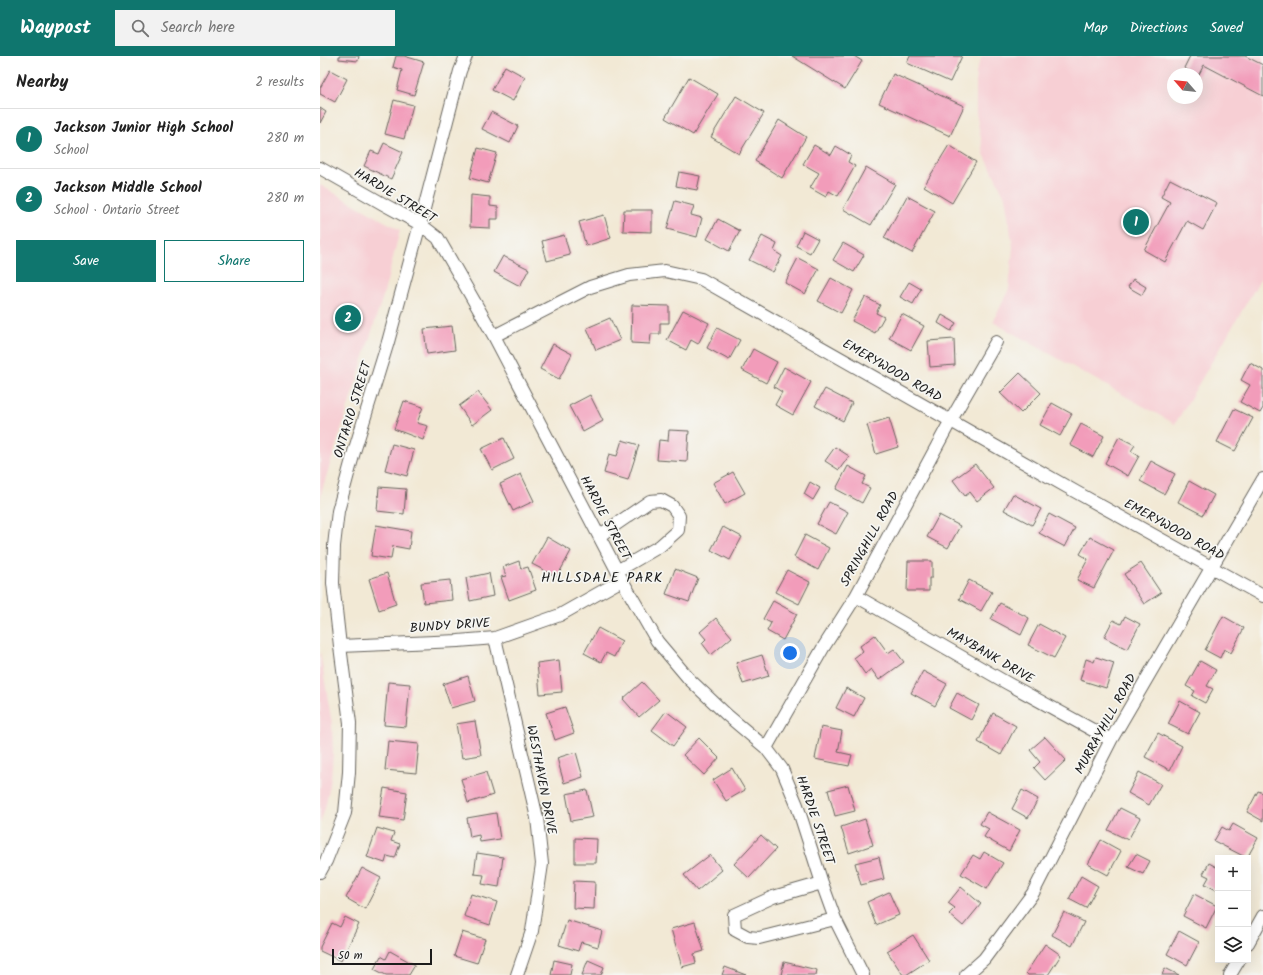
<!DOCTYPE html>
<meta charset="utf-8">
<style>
:root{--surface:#fff;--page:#f2f2f2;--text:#222;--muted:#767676;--line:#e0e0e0;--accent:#0f766e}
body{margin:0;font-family:Kalam,sans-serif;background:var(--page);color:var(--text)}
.controls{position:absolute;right:12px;bottom:12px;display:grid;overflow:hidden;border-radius:0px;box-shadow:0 4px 16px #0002}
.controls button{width:36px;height:36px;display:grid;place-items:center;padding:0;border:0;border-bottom:1px solid var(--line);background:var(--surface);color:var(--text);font:20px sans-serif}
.compass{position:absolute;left:847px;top:12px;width:36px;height:36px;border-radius:50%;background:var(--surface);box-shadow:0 4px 16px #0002;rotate:298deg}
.scale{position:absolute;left:12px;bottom:10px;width:100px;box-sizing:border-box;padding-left:4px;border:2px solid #1c1c1c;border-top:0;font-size:11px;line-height:14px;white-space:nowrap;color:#1c1c1c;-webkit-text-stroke:3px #f6f6f2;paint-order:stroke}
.you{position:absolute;left:470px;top:597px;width:14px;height:14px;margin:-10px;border:3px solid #fff;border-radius:50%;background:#1a73e8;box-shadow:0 0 0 6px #1a73e833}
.badge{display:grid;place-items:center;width:26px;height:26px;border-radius:50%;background:var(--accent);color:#fff;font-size:13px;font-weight:700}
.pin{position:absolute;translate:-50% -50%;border:2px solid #fff;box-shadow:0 1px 4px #0006}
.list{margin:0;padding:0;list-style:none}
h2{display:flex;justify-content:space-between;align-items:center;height:52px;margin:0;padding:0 16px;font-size:17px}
h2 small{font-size:13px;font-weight:400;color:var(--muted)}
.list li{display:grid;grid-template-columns:26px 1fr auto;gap:12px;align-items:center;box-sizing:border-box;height:60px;padding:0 16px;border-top:1px solid var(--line)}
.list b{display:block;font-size:15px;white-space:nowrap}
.list p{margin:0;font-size:13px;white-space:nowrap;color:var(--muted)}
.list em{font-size:13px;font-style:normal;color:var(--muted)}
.actions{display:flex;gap:8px;padding:12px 16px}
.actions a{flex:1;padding:9px 0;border:1px solid var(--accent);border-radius:0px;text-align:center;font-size:14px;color:var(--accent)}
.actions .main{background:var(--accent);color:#fff}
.icon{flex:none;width:22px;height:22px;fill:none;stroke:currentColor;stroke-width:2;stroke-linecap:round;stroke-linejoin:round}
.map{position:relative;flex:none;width:943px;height:919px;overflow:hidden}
header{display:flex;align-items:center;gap:24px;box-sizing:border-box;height:56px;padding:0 20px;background:var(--accent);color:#fff}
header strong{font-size:19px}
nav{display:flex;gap:22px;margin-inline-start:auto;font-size:14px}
.search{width:280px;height:36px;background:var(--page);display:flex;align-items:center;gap:10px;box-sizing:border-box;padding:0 14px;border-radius:0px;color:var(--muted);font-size:15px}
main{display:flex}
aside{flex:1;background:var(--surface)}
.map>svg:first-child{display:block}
.built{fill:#f7cfd4;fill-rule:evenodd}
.building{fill:#f29cba}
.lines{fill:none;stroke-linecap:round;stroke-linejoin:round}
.minor-casing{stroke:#67645d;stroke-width:14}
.minor{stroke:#fff;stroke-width:12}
.labels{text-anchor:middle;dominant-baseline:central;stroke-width:3.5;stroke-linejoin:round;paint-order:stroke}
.street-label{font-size:13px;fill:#1c1c1c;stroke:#f6f6f2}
.neighbourhood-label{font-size:14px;letter-spacing:1px;fill:#1c1c1c;stroke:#f6f6f2}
</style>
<header>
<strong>Waypost</strong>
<div class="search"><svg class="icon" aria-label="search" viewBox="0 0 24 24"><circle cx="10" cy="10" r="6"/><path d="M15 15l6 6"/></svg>Search here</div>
<nav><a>Map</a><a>Directions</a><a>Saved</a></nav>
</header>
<main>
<aside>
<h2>Nearby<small>2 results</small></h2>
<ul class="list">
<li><span class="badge">1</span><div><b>Jackson Junior High School</b><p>School</p></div><em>280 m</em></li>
<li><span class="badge">2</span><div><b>Jackson Middle School</b><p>School · Ontario Street</p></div><em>280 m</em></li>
</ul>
<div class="actions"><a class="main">Save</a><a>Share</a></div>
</aside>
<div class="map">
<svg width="943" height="919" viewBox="0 0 943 919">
<rect width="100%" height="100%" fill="#f6f6f2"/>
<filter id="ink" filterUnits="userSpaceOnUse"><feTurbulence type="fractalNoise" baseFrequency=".025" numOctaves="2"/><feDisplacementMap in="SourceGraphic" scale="8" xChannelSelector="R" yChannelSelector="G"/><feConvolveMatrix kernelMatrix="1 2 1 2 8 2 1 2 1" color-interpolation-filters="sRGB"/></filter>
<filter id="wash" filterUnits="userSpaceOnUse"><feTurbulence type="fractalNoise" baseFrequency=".012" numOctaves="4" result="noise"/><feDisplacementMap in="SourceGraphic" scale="16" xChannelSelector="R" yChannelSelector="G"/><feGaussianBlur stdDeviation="0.9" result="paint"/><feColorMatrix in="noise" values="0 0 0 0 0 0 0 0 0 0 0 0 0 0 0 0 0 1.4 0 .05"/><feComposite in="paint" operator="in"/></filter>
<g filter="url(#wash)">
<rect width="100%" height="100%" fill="#f2e9d5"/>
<path class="built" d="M 662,0 L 943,0 L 943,219 L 855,368 L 673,266 L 689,233 L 693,191 L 685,141 L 664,98 L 656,57 L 656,16 ZM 853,18 L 877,18 L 877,42 L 853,42 Z
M 0,129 L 80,174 L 64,237 L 2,434 L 0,447 Z
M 0,596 L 12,668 L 13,697 L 11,723 L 5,752 L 0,768 Z"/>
<g id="blocks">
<path class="building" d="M 19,0 L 39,0 L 38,5 L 19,3 Z
M 76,0 L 84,0 L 104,6 L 94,39 L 77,34 L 82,14 L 73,11 Z
M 472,0 L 534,0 L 542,5 L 525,33 Z
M 590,0 L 642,0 L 630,26 L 587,7 Z
M 870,0 L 925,0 L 943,9 L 943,40 L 884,9 L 878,20 L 864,12 Z
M 185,10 L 205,21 L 193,45 L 172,34 Z
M 10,14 L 27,23 L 15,46 L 0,38 L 0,32 Z
M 573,18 L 644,50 L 630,80 L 559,47 Z
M 369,21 L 398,38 L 373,79 L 345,62 Z
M 416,40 L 444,57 L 419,98 L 391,81 Z
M 74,44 L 93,49 L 84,83 L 65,78 Z
M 0,52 L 6,56 L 0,67 Z
M 171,56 L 198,70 L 190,87 L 162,73 Z
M 459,64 L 486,81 L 462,122 L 435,105 Z
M 64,87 L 83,96 L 71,123 L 44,110 L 51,95 L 59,98 Z
M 494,89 L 511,99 L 516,90 L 531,99 L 528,106 L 535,110 L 518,140 L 509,135 L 506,141 L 490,132 L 499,117 L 483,108 Z
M 629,89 L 656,106 L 632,147 L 604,130 Z
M 158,92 L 177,97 L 168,127 L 150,122 Z
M 546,111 L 575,128 L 551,169 L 523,153 Z
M 359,116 L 380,120 L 377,134 L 356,130 Z
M 850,123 L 897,147 L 883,174 L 867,165 L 845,206 L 824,194 L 850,146 L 841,141 Z
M 151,139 L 170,141 L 170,150 L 178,151 L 178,163 L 170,163 L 170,172 L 150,171 Z
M 587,140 L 615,155 L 592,197 L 564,182 Z
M 355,145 L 374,150 L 371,159 L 382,162 L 377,181 L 347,173 Z
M 304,154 L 332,154 L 332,176 L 303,175 Z
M 284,159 L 291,182 L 266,190 L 259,166 Z
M 398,163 L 420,175 L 409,195 L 387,183 Z
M 483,175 L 498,183 L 490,197 L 476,190 Z
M 244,179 L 250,199 L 227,205 L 222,185 Z
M 442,180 L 457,188 L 454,195 L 462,200 L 453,216 L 429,204 Z
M 523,187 L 544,199 L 534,216 L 513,204 Z
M 183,200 L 209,213 L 200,230 L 174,216 Z
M 478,202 L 499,213 L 485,238 L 465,227 Z
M 511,222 L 533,234 L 521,257 L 498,245 Z
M 813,223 L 826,231 L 822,239 L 808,231 Z
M 589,226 L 601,233 L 593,248 L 580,241 Z
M 545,241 L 560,249 L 556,257 L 564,261 L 555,277 L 532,265 Z
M 312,249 L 349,250 L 349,267 L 340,267 L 340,278 L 331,278 L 330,288 L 311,287 Z
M 363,254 L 389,267 L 378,288 L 371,284 L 366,294 L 347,284 Z
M 582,258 L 604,270 L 591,294 L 569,282 Z
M 622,259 L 636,267 L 631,275 L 618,267 Z
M 290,262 L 300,284 L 276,294 L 267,272 Z
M 132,270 L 135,294 L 107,298 L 104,273 Z
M 397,272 L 420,284 L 409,304 L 387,292 Z
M 634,283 L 635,309 L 610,311 L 608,285 Z
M 233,288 L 252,298 L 239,323 L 220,313 Z
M 433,293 L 457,306 L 446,327 L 422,314 Z
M 930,307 L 943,314 L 943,352 L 940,357 L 920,346 L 930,329 L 921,324 Z
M 464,311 L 491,326 L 473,359 L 455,349 L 462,336 L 454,331 Z
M 700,317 L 721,337 L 701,357 L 680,337 Z
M 505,333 L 532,347 L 523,365 L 495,350 Z
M 158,336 L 172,354 L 152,369 L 139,350 Z
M 270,339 L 283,365 L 263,376 L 249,350 Z
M 84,345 L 103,351 L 97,367 L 108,370 L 103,384 L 74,373 Z
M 732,347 L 752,358 L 740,380 L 720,369 Z
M 914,353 L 933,362 L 915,395 L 897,386 Z
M 569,362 L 578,391 L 556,398 L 547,369 Z
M 761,368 L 784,380 L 773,401 L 750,389 Z
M 349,374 L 369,375 L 367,406 L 337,404 L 339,384 L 348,385 Z
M 799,381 L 815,389 L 811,395 L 819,400 L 808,420 L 785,407 Z
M 184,382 L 194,403 L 172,414 L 161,393 Z
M 302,384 L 319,389 L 308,424 L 284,417 L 289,398 L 297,400 Z
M 72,388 L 94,394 L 87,420 L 65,414 Z
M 515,391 L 529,400 L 519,414 L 505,405 Z
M 831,405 L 855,418 L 844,438 L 820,425 Z
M 655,408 L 674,432 L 657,445 L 650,436 L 645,440 L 633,424 Z
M 528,410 L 546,420 L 542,428 L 550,432 L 542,447 L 516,433 Z
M 413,416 L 425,437 L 405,448 L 393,427 Z
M 201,418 L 214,445 L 193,455 L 180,428 Z
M 869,425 L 894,439 L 883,459 L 858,446 Z
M 490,426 L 500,432 L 493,444 L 484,438 Z
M 59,431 L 86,433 L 84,458 L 57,455 Z
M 693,438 L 721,453 L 712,469 L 684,454 Z
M 509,446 L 528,456 L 516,478 L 497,468 Z
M 729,458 L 755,472 L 745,491 L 719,477 Z
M 619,459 L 640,470 L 628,492 L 607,481 Z
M 56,469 L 91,475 L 89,493 L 73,490 L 71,503 L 51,500 Z
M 403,471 L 422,481 L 410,504 L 391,494 Z
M 485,479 L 509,492 L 498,514 L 474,501 Z
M 227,481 L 251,495 L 237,521 L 212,508 Z
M 770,481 L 794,494 L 774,532 L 757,524 L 768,503 L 760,498 Z
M 199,505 L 201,513 L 208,511 L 216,534 L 189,544 L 181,521 L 186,520 L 183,511 Z
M 588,505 L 612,505 L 612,522 L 609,522 L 609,535 L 587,535 Z
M 821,507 L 841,537 L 824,548 L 804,518 Z
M 355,513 L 378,522 L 369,546 L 346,538 Z
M 467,514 L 490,526 L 479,548 L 455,536 Z
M 67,517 L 76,548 L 59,554 L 49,523 Z
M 169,517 L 173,540 L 150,545 L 146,522 Z
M 130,524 L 132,544 L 104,547 L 101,527 Z
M 649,524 L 672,536 L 661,555 L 639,543 Z
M 453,545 L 477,558 L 463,584 L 447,575 L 451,567 L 443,563 Z
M 680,547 L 709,562 L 701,579 L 671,563 Z
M 805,560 L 820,568 L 807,593 L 784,581 L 793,564 L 801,568 Z
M 903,560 L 924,572 L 911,597 L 904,593 L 900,602 L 885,594 Z
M 396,562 L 412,581 L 391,599 L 382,587 L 386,583 L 380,576 Z
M 719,568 L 745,582 L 734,602 L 708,589 Z
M 278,572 L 302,585 L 294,601 L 286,597 L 281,606 L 264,597 Z
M 555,579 L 568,597 L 574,593 L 584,606 L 559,624 L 551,613 L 545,618 L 534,602 L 543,595 L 540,590 Z
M 442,599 L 449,620 L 423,628 L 416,607 Z
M 776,601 L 794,607 L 786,632 L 760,624 L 766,603 L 774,606 Z
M 239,604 L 242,636 L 220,638 L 217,607 Z
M 880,605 L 896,614 L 887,630 L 893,633 L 885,647 L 872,640 L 875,635 L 866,630 Z
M 603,615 L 627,628 L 615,650 L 591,637 Z
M 148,620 L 155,645 L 131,652 L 123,628 Z
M 68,626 L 90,628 L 86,671 L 64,669 Z
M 322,626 L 339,644 L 319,661 L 303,643 Z
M 526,632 L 544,642 L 534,661 L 516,652 Z
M 637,637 L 659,649 L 651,664 L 629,652 Z
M 860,645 L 880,656 L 868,678 L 848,668 Z
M 245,651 L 254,677 L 235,684 L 226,657 Z
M 346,655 L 367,671 L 353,690 L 332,674 Z
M 673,657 L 696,670 L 681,699 L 658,686 Z
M 155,665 L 161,699 L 142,702 L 136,668 Z
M 501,671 L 522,675 L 518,696 L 532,699 L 529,710 L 495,703 Z
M 838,677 L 862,690 L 850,714 L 825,701 Z
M 725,681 L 746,704 L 725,724 L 714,712 L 720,706 L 710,694 Z
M 379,682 L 399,702 L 384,719 L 363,699 Z
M 68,685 L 99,688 L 96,717 L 65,714 Z
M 256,696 L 263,721 L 244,727 L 237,702 Z
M 412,712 L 425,734 L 406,745 L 393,724 Z
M 166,716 L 173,739 L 148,747 L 141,723 Z
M 819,716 L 841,728 L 829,749 L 808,737 Z
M 528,729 L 535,755 L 515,760 L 508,734 Z
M 64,732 L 87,736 L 83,764 L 59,761 Z
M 267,734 L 273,761 L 251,765 L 246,738 Z
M 702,734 L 718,743 L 708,762 L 692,753 Z
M 938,735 L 943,737 L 943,765 L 927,756 Z
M 800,752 L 820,762 L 808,784 L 788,774 Z
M 667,756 L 700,774 L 689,795 L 664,781 L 669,773 L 660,768 Z
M 176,757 L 180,783 L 160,786 L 159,779 L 150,781 L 147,762 Z
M 545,763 L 553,789 L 529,797 L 521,771 Z
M 913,768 L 938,782 L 927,802 L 894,785 L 902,771 L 909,775 Z
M 57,772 L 74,777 L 71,785 L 80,788 L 75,802 L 67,800 L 65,807 L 47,801 Z
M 441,779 L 456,793 L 429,822 L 414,808 Z
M 255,782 L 277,783 L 276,807 L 255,807 Z
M 781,784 L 801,795 L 788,819 L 768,808 Z
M 664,796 L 683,807 L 667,833 L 641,818 L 653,799 L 660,803 Z
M 157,797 L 183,801 L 179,831 L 162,828 L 164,819 L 154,818 Z
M 816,798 L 830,805 L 823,818 L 808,811 Z
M 390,799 L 402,814 L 377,835 L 364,819 Z
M 559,801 L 564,823 L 541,829 L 535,807 Z
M 889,807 L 898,812 L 898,835 L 885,828 L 889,821 L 883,818 Z
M 42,812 L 61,822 L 45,853 L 26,842 Z
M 761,820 L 778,830 L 766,852 L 749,843 Z
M 254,825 L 275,826 L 274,853 L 253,852 Z
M 641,831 L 661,848 L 643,870 L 629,858 L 635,852 L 628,847 Z
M 569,836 L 579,859 L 556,869 L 547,846 Z
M 151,838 L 177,846 L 170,869 L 144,860 Z
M 874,838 L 897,850 L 886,872 L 863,860 Z
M 744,856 L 764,866 L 752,890 L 732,879 Z
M 25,861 L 39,868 L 21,905 L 0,895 L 0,891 L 12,867 L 20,871 Z
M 247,864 L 282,875 L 278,891 L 261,886 L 258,895 L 239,889 Z
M 375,866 L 384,895 L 374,898 L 376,907 L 362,911 L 351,873 Z
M 859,875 L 879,886 L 867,909 L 847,898 Z
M 142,876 L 165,883 L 157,907 L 134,900 Z
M 593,879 L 609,904 L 586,919 L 583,919 L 567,895 Z
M 725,888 L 741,899 L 728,919 L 708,919 L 706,917 Z
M 70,895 L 95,909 L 89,919 L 66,919 L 54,913 L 61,900 L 66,903 Z
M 234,904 L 252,908 L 250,919 L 231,919 Z
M 268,904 L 284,911 L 281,919 L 262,919 Z
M 464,906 L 497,914 L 496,919 L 461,919 Z
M 405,911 L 426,919 L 402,919 Z
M 845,912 L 859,919 L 842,919 Z"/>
</g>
</g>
<g filter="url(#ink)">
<use href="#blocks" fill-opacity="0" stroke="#67645d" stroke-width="1"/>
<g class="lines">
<g class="minor-casing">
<path id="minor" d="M 0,112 L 65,149 L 100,168 L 118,182 L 174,280 L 302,524 L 337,585 L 369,623 L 407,659 L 446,692 L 462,713 L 477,749 L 502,827 L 515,863 L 543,919
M 174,280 L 270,231 L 309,219 L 345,215 L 381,223 L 756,436 L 943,540
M 279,480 L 330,445 L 341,444 L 352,450 L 359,460 L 358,474 L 340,490 L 297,515
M 536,540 L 687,627 L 791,684
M 175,582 L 217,762 L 222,808 L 212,875 L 197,919
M 20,590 L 138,585 L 175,582 L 240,559 L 302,524
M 446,692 L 503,592 L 536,540 L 631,364 L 676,286
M 0,816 L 6,805 L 25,757 L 29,716 L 30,667 L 20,590 L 13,527 L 14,490 L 18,455 L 34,396 L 68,286 L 100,168 L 140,15 L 146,0
M 502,827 L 453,841 L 414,859 L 415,874 L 428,881 L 439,882 L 515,863
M 928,887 L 943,860
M 646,919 L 664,903 L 713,837 L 791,684 L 943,423
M 910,919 L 919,904"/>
</g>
<use href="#minor" class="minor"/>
</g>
</g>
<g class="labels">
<g class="street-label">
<text transform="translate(75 140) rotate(31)">HARDIE STREET</text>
<text transform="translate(572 315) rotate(30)">EMERYWOOD ROAD</text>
<text transform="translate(33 354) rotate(-73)">ONTARIO STREET</text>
<text transform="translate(285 462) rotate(62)">HARDIE STREET</text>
<text transform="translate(854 474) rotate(29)">EMERYWOOD ROAD</text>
<text transform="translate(550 483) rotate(-61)">SPRINGHILL ROAD</text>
<text transform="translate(130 570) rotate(-4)">BUNDY DRIVE</text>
<text transform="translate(670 600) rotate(30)">MAYBANK DRIVE</text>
<text transform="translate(786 668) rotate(-61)">MURRAYHILL ROAD</text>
<text transform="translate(221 724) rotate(79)">WESTHAVEN DRIVE</text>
<text transform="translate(495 764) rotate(71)">HARDIE STREET</text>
</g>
<g class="neighbourhood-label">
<text x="282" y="522">HILLSDALE PARK</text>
</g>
</g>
</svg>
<div class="controls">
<button>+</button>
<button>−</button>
<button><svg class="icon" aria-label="layers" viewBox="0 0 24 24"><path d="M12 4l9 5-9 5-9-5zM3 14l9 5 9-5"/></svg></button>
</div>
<svg class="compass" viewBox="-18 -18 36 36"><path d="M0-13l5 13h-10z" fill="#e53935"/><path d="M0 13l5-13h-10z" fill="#767676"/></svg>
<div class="scale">50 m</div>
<div class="you"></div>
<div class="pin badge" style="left:816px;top:166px">1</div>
<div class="pin badge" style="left:28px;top:262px">2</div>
</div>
</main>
